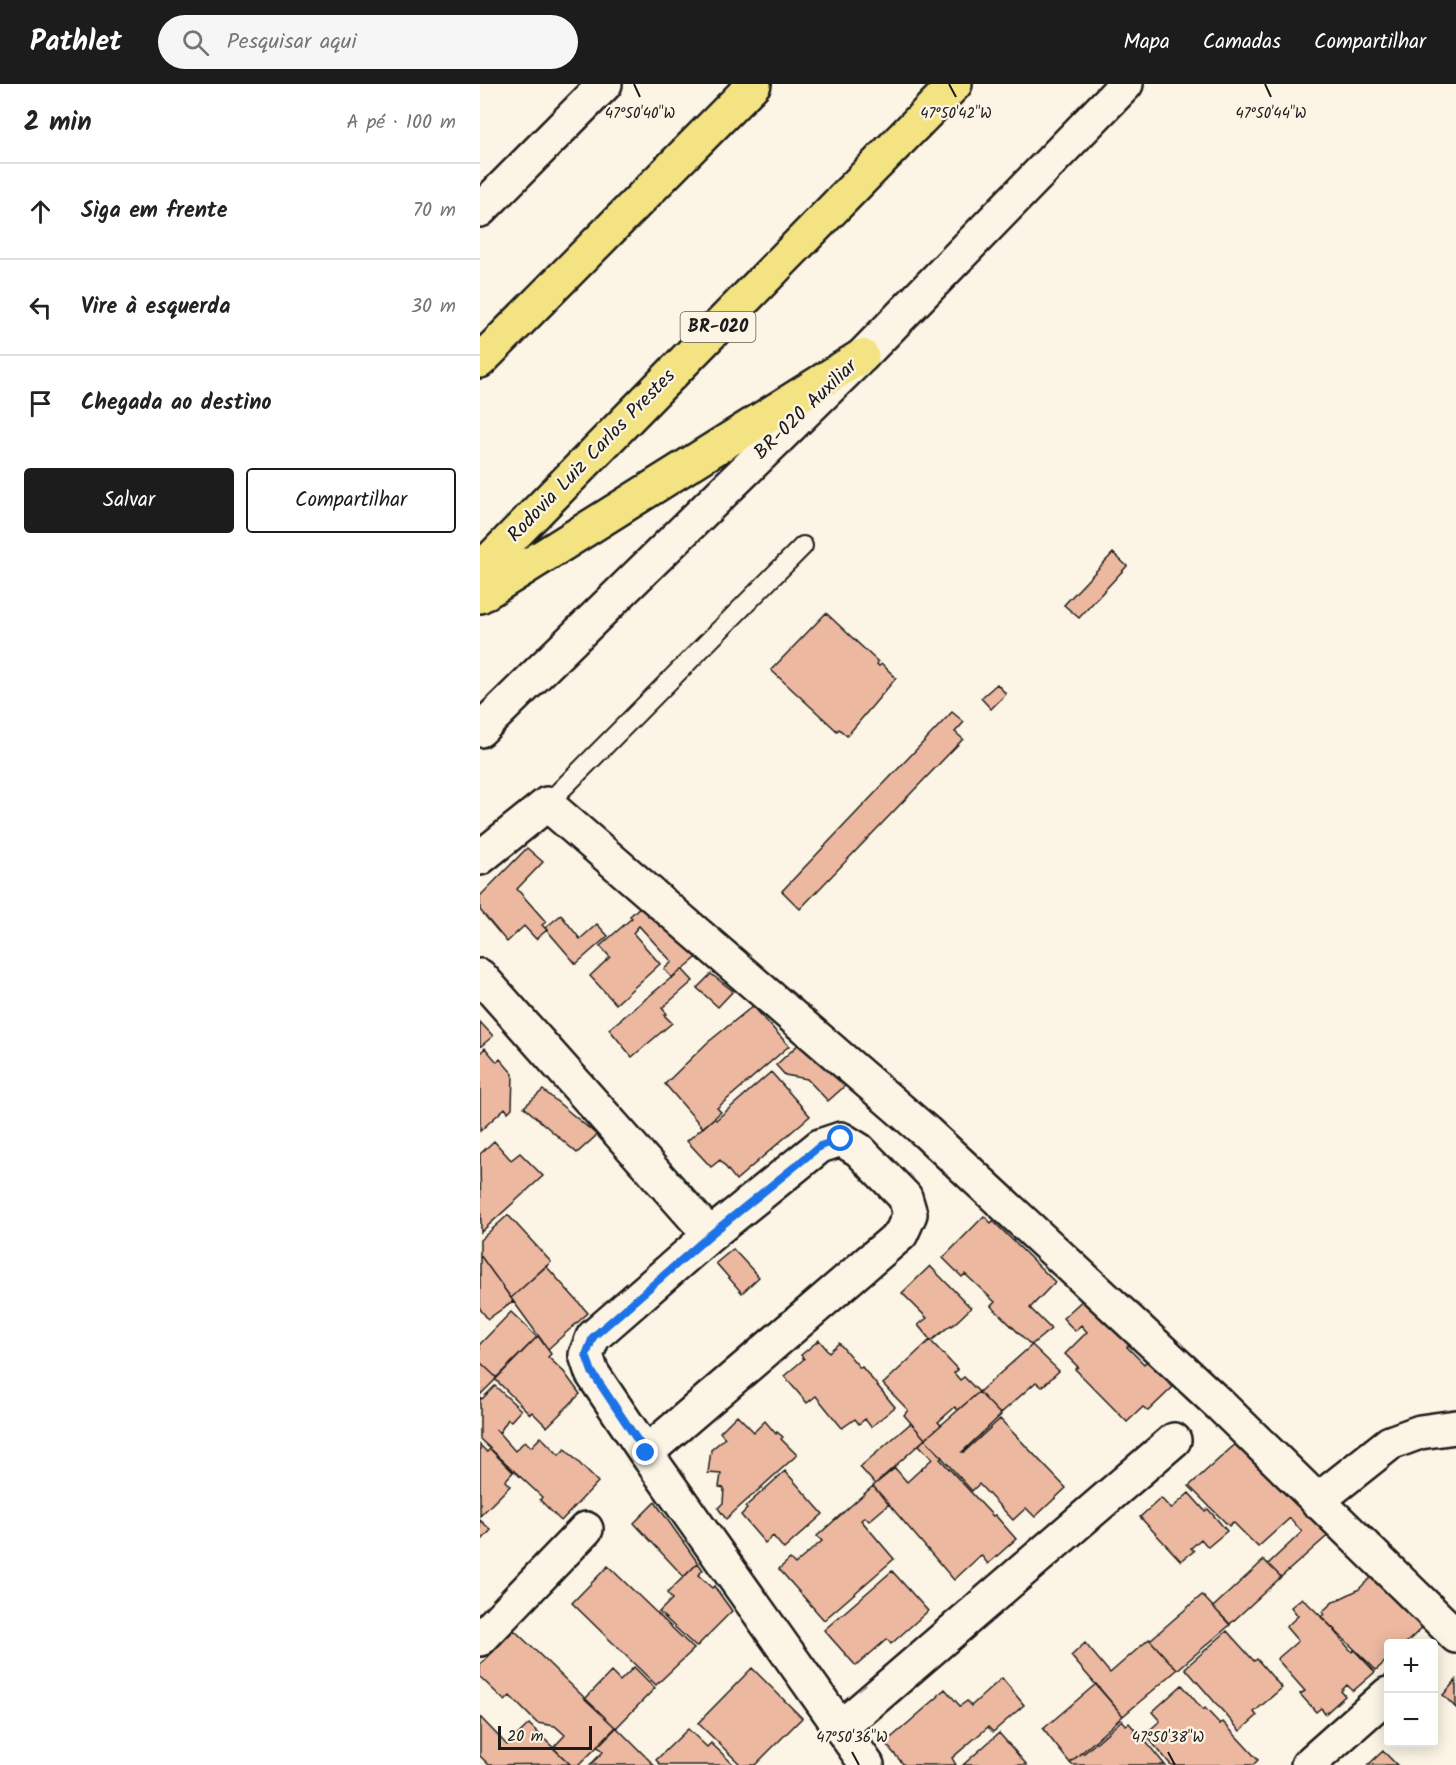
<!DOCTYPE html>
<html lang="pt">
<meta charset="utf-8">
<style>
:root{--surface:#fff;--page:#f6f6f6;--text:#222;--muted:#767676;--line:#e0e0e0;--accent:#1c1c1c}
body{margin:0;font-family:Kalam,sans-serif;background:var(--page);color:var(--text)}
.controls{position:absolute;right:18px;bottom:18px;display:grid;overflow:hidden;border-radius:6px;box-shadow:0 3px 15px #0003}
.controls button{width:54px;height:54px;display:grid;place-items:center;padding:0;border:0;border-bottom:2px solid var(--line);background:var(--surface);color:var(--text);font:30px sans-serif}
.scale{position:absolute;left:18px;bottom:15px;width:94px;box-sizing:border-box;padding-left:6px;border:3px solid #1c1c1c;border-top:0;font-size:16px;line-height:21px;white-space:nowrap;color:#1c1c1c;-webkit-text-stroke:4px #fcf5e5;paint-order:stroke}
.stop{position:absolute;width:18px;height:18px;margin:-14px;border:4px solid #1a73e8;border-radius:50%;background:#fff}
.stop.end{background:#1a73e8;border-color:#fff;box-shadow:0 2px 6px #0008}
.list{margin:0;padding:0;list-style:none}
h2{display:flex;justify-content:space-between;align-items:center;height:78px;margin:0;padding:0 24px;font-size:26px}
h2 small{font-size:20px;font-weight:400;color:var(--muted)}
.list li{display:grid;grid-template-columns:39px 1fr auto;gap:18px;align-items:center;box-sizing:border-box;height:96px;padding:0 24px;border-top:2px solid var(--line)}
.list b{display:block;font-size:22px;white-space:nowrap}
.list em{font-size:20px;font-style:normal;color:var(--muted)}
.actions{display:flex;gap:12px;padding:18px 24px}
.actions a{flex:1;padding:14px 0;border:2px solid var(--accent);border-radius:6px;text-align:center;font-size:21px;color:var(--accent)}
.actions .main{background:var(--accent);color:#fff}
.icon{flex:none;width:33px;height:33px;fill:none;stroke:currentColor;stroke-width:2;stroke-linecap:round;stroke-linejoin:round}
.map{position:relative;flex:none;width:976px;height:1681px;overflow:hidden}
header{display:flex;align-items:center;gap:36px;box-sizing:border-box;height:84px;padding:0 30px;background:var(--accent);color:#fff}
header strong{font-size:28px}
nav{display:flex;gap:33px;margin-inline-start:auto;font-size:21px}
.search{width:420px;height:54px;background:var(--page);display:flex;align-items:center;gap:15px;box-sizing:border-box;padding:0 21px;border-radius:33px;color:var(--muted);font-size:22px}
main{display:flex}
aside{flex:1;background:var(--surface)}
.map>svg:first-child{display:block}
.building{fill:#edb8a0;stroke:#1c1c1c;stroke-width:1.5}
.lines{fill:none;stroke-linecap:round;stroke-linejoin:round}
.lane-casing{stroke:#1c1c1c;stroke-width:22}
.street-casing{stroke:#1c1c1c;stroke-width:38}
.secondary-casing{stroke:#1c1c1c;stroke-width:38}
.highway-casing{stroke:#1c1c1c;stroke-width:38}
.lane{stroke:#fcf5e5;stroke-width:18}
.street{stroke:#fcf5e5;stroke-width:33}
.secondary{stroke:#fcf5e5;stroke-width:33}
.highway{stroke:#f4e382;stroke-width:33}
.route{stroke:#1a73e8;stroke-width:8}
.ticks{fill:none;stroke:#1c1c1c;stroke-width:2}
.labels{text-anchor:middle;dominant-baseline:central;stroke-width:4.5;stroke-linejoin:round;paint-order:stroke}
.shield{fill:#fcf5e5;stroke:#5f5d58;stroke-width:1.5}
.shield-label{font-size:18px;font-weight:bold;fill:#1c1c1c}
.street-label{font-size:20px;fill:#1c1c1c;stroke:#fcf5e5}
.ticks-label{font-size:15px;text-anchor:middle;fill:#1c1c1c;stroke:#fcf5e5;stroke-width:4.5;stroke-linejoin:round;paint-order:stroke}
</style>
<header>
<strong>Pathlet</strong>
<div class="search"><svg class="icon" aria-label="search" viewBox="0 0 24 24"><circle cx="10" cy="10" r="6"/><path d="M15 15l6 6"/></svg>Pesquisar aqui</div>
<nav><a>Mapa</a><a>Camadas</a><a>Compartilhar</a></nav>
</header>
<main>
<aside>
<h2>2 min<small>A pé · 100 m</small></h2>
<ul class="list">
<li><svg class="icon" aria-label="ahead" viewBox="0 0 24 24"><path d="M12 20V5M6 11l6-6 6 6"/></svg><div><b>Siga em frente</b></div><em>70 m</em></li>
<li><svg class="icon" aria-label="left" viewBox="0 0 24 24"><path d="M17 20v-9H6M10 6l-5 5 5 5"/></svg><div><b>Vire à esquerda</b></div><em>30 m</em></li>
<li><svg class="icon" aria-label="arrive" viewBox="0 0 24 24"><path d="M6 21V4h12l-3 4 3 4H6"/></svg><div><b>Chegada ao destino</b></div></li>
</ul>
<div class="actions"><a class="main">Salvar</a><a>Compartilhar</a></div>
</aside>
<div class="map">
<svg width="976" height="1681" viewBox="0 0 976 1681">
<rect width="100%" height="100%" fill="#fcf5e5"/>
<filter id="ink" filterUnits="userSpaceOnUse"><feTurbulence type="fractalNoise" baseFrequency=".0167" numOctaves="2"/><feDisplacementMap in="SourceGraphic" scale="12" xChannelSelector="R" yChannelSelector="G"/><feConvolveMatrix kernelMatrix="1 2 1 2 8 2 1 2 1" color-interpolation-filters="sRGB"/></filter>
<g filter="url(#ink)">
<path class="building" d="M 633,469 L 647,482 L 599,534 L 584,521 Z
M 346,529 L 398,578 L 397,580 L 399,582 L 402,580 L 416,594 L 367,652 L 359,645 L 357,647 L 291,586 Z
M 517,600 L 526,610 L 511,625 L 501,614 Z
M 472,628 L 484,638 L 475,648 L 483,655 L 320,825 L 302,807 Z
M 47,764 L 63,778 L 37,805 L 66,838 L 62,841 L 67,846 L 56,855 L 44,842 L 27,858 L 0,826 L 0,812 Z
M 164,819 L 221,870 L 192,894 L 184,885 L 192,878 L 159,842 L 153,849 L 180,880 L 136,920 L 110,892 L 130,873 L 120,862 L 152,834 L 150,832 Z
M 81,831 L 100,855 L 117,840 L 128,852 L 96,880 L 65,844 Z
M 202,885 L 213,897 L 182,924 L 187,930 L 184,931 L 192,939 L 152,973 L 129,945 Z
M 231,890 L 253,907 L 238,923 L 217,904 Z
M 273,922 L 309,962 L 237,1024 L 241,1028 L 223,1044 L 185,1000 L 227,959 Z
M 0,938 L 13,952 L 0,963 Z
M 320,959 L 366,1001 L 348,1017 L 327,995 L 305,991 L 296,981 Z
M 5,964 L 17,978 L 20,975 L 33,990 L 32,1024 L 28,1028 L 25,1024 L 0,1047 L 0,969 Z
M 291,988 L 330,1032 L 256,1096 L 240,1076 L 231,1083 L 207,1057 L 234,1034 L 236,1036 Z
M 63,1006 L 117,1051 L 97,1069 L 44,1023 Z
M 14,1057 L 31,1076 L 40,1069 L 63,1092 L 1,1148 L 0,1070 Z
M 28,1131 L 71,1178 L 31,1214 L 0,1171 L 0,1156 Z
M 504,1132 L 511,1139 L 513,1137 L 575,1198 L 550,1224 L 571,1245 L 551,1261 L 511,1222 L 515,1218 L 485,1190 L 482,1193 L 463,1174 Z
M 253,1165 L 279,1193 L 262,1209 L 236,1179 Z
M 0,1171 L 33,1217 L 8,1235 L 0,1225 Z
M 66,1182 L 108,1229 L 68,1265 L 31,1214 Z
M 450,1182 L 491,1224 L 472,1242 L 471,1241 L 451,1257 L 438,1241 L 447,1234 L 422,1209 Z
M 606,1213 L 653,1257 L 647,1263 L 664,1280 L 668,1276 L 673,1282 L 677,1279 L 695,1296 L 690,1300 L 693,1303 L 668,1327 L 663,1323 L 647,1338 L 598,1288 L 595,1285 L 598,1283 L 585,1270 L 607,1248 L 601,1241 L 595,1247 L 583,1234 Z
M 31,1228 L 57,1253 L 17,1294 L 0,1278 L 0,1260 Z
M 58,1252 L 71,1270 L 68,1273 L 84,1288 L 100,1310 L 67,1343 L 52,1328 L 50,1330 L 15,1295 Z
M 339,1256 L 349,1268 L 359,1259 L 380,1284 L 382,1283 L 415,1323 L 391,1343 L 385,1335 L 379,1340 L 375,1335 L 362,1344 L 336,1312 L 327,1319 L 304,1292 L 324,1275 L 321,1271 Z
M 450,1256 L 478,1286 L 474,1289 L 480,1296 L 484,1293 L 499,1308 L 478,1326 L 475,1323 L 458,1338 L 461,1341 L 445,1355 L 424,1331 L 428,1326 L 403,1300 Z
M 552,1261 L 579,1287 L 562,1303 L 556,1298 L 520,1330 L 499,1308 Z
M 0,1278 L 17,1294 L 0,1311 Z
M 15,1302 L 41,1326 L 31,1337 L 28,1335 L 20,1348 L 17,1347 L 35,1367 L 45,1357 L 51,1363 L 61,1353 L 79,1371 L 85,1365 L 118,1398 L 81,1437 L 60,1416 L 62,1413 L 0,1355 L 0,1313 L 2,1315 Z
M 499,1308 L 521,1331 L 482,1368 L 484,1368 L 520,1335 L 586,1404 L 555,1433 L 546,1424 L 533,1436 L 499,1400 L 492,1407 L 445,1355 Z
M 257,1331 L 274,1348 L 285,1337 L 296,1350 L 297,1348 L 303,1353 L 301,1355 L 317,1371 L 246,1435 L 238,1424 L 243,1419 L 244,1404 L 239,1403 L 241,1390 L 228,1389 L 231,1366 L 245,1354 L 240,1348 Z
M 431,1339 L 445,1355 L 395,1400 L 380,1383 Z
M 445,1355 L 462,1373 L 460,1375 L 513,1432 L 515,1431 L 536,1455 L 508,1480 L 501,1471 L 474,1496 L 393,1402 L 415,1384 L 427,1398 L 452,1375 L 439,1361 Z
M 760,1356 L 854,1446 L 801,1493 L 788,1480 L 822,1448 L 810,1434 L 778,1463 L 753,1438 L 749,1442 L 709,1402 Z
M 0,1361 L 7,1368 L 10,1365 L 33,1388 L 25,1397 L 30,1402 L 0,1432 Z
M 305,1387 L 343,1430 L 304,1465 L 293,1452 L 285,1459 L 261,1431 L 267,1425 L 265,1423 Z
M 393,1402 L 409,1420 L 389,1437 L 385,1433 L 381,1436 L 414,1475 L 344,1536 L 299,1485 L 310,1475 L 315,1480 L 342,1457 L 337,1452 Z
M 709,1409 L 725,1427 L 728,1425 L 747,1447 L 728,1463 L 721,1455 L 711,1464 L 714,1467 L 701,1477 L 660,1433 L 681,1414 L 691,1425 Z
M 175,1418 L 218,1479 L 204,1493 L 154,1439 Z
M 0,1436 L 11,1446 L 0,1458 Z
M 784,1476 L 801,1493 L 750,1540 L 733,1523 Z
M 218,1479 L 223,1486 L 218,1491 L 232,1504 L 234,1502 L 252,1527 L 216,1563 L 179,1528 L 192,1515 L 187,1509 Z
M 128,1482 L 214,1565 L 176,1601 L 92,1519 Z
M 898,1486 L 949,1537 L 925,1560 L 908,1560 L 908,1575 L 896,1586 L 841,1533 L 844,1530 L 842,1528 L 853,1518 L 878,1506 Z
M 412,1487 L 448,1527 L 411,1560 L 407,1555 L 376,1582 L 344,1546 Z
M 722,1511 L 750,1541 L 697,1586 L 670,1556 Z
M 822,1514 L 855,1546 L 854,1547 L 872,1568 L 874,1566 L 895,1588 L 873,1607 L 867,1601 L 861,1607 L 865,1612 L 845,1630 L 841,1624 L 836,1628 L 820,1610 L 825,1607 L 797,1575 L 818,1557 L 806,1543 L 818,1532 L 811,1523 Z
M 34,1546 L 136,1644 L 99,1681 L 91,1681 L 73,1664 L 85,1651 L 75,1642 L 57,1639 L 30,1612 L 25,1617 L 0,1593 L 0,1581 Z
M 747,1547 L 774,1577 L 777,1575 L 802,1604 L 774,1628 L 777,1632 L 760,1647 L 705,1584 Z
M 669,1555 L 697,1586 L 643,1632 L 591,1572 L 605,1559 L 630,1589 Z
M 154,1583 L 175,1604 L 136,1644 L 105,1615 L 131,1588 L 140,1597 Z
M 272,1584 L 322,1634 L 275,1681 L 261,1681 L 218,1639 Z
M 522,1594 L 544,1621 L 513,1648 L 508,1643 L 472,1674 L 476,1681 L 424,1681 L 405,1659 L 459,1612 L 458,1611 L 465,1605 L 480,1622 L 487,1617 L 491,1622 Z
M 976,1596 L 976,1624 L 963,1611 Z
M 616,1600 L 643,1632 L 590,1679 L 563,1645 Z
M 702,1601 L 723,1626 L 725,1624 L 740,1640 L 743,1638 L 778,1676 L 773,1681 L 691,1681 L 665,1650 L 680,1637 L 672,1628 Z
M 0,1633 L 27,1661 L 49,1640 L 90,1680 L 9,1681 L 0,1672 Z
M 642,1636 L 646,1641 L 649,1639 L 655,1646 L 653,1648 L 659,1656 L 662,1653 L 685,1681 L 592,1681 L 590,1679 L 602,1668 L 603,1670 Z
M 136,1643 L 174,1681 L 110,1681 L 123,1668 L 117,1662 Z
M 208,1645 L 227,1663 L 231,1659 L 254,1681 L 181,1681 L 176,1676 Z
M 519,1649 L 547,1681 L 483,1681 Z
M 903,1667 L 917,1681 L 888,1681 Z"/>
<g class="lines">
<g class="lane-casing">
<path id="lane" d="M 67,720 L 323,462"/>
</g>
<g class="street-casing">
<path id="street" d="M 0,774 L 67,720 L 446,1048 L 740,1321 L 976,1552
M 0,892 L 230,1151
M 166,1369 L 421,1150 L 430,1130 L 425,1113 L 379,1066 L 361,1055 L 340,1062 L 230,1151 L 113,1253 L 106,1271 L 112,1289 L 166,1369 L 387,1681
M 837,1417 L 910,1359 L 940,1348 L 976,1343
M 0,1555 L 106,1445
M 360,1644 L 694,1356
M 828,1681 L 908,1610"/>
</g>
<g class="secondary-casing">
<path id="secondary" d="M 0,126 L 125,0
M 0,646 L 382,272 L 646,0"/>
</g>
<g class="highway-casing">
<path id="highway" d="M 0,277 L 274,0
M 0,486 L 475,0
M 0,512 L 382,272"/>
</g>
<use href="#lane" class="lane"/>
<use href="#street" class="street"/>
<use href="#secondary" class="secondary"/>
<use href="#highway" class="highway"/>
</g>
</g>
<g class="lines" filter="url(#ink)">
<path class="route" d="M 166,1369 L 112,1288 L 106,1271 L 113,1253 L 230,1151 L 340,1062 L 361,1055"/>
</g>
<path class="ticks" d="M 154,0 L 160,13M 469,0 L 476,13M 785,0 L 791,13M 372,1668 L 379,1681M 688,1668 L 695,1681"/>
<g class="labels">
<rect class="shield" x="200.5" y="228" width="75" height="30" rx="4.5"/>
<g class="shield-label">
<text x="238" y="243">BR-020</text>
</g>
<g class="street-label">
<text transform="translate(326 326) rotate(-44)">BR-020 Auxiliar</text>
<text transform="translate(112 372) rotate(-46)">Rodovia Luiz Carlos Prestes</text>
</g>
</g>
<g class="ticks-label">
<text x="160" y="34">47°50'40"W</text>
<text x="476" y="34">47°50'42"W</text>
<text x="791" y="34">47°50'44"W</text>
<text x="372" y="1658">47°50'36"W</text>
<text x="688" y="1658">47°50'38"W</text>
</g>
</svg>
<div class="controls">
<button>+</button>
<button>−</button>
</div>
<div class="scale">20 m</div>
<div class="stop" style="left:361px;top:1055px"></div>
<div class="stop end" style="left:166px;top:1369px"></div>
</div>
</main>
